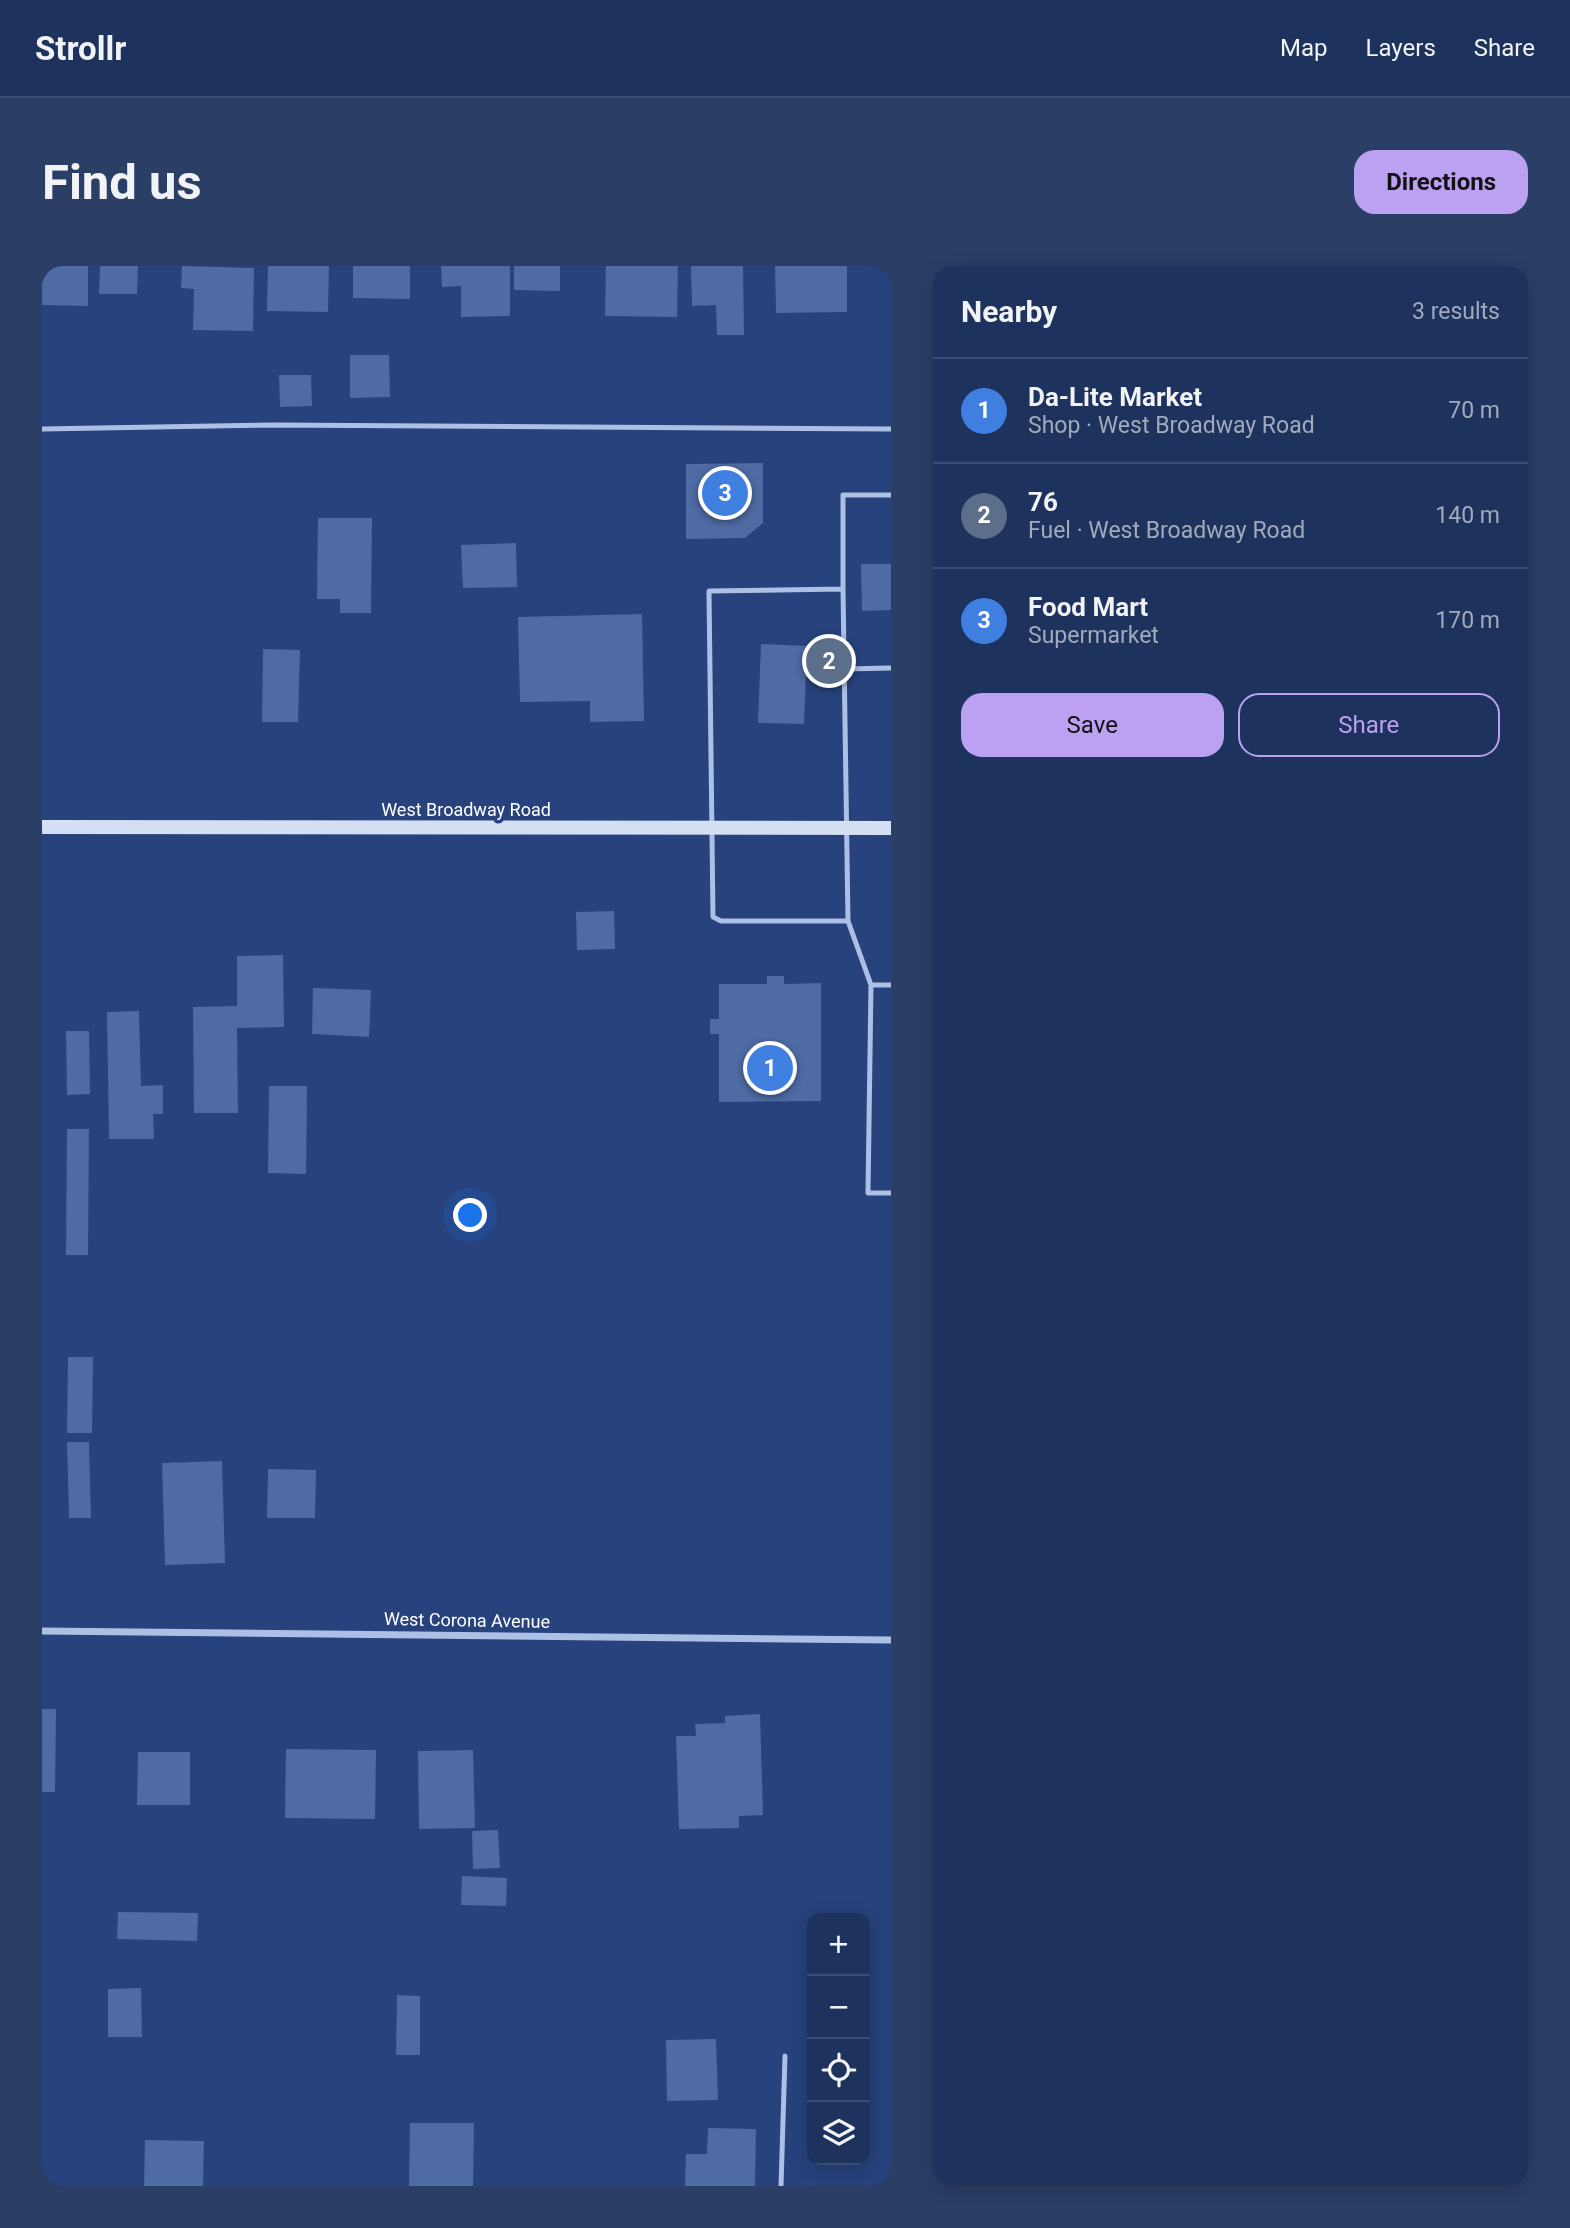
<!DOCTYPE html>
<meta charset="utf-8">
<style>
:root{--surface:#1d325d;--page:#2a3e66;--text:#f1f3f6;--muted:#a0aabc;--line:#3b4d72;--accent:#bca0f2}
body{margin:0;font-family:Roboto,sans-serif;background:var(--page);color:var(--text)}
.controls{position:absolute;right:21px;bottom:21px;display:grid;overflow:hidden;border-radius:14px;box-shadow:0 4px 18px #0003}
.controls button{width:63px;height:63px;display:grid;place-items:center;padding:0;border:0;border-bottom:2px solid var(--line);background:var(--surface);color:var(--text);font:35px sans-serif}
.you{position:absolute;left:429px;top:950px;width:24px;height:24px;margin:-18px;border:5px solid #fff;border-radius:50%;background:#1a73e8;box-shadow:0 0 0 10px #1a73e833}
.badge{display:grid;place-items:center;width:46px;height:46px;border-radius:50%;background:var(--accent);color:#fff;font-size:23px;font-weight:700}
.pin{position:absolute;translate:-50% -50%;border:4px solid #fff;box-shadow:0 2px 7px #0006}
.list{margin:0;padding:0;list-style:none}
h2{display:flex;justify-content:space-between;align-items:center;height:91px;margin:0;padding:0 28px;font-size:30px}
h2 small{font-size:23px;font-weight:400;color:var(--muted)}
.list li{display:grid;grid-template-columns:46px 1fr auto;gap:21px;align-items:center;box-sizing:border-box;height:105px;padding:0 28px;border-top:2px solid var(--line)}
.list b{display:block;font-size:26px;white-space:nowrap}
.list p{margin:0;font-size:23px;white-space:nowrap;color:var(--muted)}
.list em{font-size:23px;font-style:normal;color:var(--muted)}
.actions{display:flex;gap:14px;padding:21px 28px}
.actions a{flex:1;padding:16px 0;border:2px solid var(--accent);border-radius:21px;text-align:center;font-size:24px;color:var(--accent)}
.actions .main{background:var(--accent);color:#111}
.icon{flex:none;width:38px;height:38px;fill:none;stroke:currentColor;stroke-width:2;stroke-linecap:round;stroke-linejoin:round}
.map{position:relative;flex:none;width:849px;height:1920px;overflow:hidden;border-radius:21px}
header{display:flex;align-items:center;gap:42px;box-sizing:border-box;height:98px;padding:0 35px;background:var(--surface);border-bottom:2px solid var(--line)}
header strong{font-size:33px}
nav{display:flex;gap:38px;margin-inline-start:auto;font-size:24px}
.intro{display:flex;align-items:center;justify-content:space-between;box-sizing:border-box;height:168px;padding:0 42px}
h1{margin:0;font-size:49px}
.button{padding:18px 32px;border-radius:21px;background:var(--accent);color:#111;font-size:24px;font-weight:700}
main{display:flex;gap:42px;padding:0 42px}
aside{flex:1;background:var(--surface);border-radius:21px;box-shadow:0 4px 18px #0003}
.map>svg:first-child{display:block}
.building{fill:#4f6ba4}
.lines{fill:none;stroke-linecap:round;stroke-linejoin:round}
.lane{stroke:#acbfe4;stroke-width:5}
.street{stroke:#acbfe4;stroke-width:7}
.secondary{stroke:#d4dff4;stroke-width:14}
.labels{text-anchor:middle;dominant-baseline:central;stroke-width:7;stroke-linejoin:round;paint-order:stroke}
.street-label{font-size:18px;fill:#fff;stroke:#27427c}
</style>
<header>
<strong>Strollr</strong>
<nav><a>Map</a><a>Layers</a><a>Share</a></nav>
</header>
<div class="intro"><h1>Find us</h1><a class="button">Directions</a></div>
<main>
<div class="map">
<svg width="849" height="1920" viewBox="0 0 849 1920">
<rect width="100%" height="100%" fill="#27427c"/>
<path class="building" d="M 0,0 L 46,0 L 46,40 L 0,39 Z
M 58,0 L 96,0 L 95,28 L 57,28 Z
M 140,0 L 212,2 L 211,65 L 151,64 L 152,23 L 139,22 Z
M 226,0 L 287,0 L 286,46 L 225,45 Z
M 311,0 L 368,0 L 368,33 L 311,32 Z
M 399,0 L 468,0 L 468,50 L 419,51 L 419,20 L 400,21 Z
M 472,0 L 518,0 L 518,25 L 472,24 Z
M 564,0 L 636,0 L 635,51 L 563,50 Z
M 649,0 L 701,0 L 702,69 L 675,69 L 674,39 L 650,40 Z
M 733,0 L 805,0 L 805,46 L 734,47 Z
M 308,89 L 347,89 L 348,131 L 308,132 Z
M 237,109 L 269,109 L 270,140 L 238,141 Z
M 721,197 L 721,257 L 703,272 L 644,273 L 644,198 Z
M 276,252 L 330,252 L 329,347 L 298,347 L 298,333 L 275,333 Z
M 474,277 L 475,321 L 421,322 L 419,279 Z
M 819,298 L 849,298 L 849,344 L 820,345 Z
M 600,348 L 602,455 L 548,456 L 548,435 L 478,436 L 476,351 Z
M 719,378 L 765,380 L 762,458 L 716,457 Z
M 221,383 L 258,384 L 256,456 L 220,456 Z
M 572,645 L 573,683 L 535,684 L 534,646 Z
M 241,689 L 242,761 L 195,762 L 196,847 L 152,847 L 151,741 L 195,740 L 195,690 Z
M 725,710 L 742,710 L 742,718 L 779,717 L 779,835 L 677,836 L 677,768 L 668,768 L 668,753 L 677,753 L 677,718 L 725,718 Z
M 271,722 L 329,724 L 327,771 L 270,768 Z
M 97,745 L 99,820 L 121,819 L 121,848 L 111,848 L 112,873 L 67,873 L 65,746 Z
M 24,765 L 47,765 L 48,828 L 25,829 Z
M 227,820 L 265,820 L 264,908 L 226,907 Z
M 25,863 L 47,863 L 46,989 L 24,989 Z
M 26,1091 L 51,1091 L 50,1167 L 25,1167 Z
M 25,1176 L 47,1176 L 49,1252 L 27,1252 Z
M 180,1195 L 183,1297 L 123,1299 L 120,1197 Z
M 226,1203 L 274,1204 L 273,1252 L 225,1252 Z
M 0,1443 L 14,1443 L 13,1526 L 0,1526 Z
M 718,1448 L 721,1549 L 697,1550 L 697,1562 L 637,1563 L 634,1470 L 654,1470 L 653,1458 L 683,1457 L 683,1450 Z
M 244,1483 L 334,1484 L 333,1553 L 243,1552 Z
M 431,1484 L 433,1562 L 377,1563 L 376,1485 Z
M 96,1486 L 148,1486 L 148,1539 L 95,1539 Z
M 456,1564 L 458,1602 L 431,1603 L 430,1565 Z
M 420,1610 L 465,1612 L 464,1640 L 419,1639 Z
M 76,1646 L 156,1647 L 155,1675 L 75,1673 Z
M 99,1722 L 100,1771 L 66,1771 L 66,1723 Z
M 355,1729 L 378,1730 L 378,1789 L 354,1789 Z
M 674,1773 L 676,1834 L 625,1835 L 624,1774 Z
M 368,1857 L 432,1857 L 431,1920 L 367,1920 Z
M 666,1862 L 714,1863 L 713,1920 L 643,1920 L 644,1888 L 665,1888 Z
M 103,1874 L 162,1875 L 161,1920 L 102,1920 Z"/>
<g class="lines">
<path class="lane" d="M 0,163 L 233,159 L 849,163
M 849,229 L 801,229 L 801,323 L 667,325 L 671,651 L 679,655 L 806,655 L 829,719 L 826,927 L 849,927
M 801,323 L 806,655
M 802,403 L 849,402
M 829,719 L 849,719
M 739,1920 L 743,1790"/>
<path class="street" d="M 0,1365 L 849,1374"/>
<path class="secondary" d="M 0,561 L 849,562"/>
</g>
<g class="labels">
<g class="street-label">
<text x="424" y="543">West Broadway Road</text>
<text transform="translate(425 1354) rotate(1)">West Corona Avenue</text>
</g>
</g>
</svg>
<div class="controls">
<button>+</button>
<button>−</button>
<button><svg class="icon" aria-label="locate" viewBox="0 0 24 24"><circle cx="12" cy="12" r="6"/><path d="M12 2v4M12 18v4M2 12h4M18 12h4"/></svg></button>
<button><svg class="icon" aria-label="layers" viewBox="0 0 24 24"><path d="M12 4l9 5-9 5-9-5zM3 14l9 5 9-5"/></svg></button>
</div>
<div class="you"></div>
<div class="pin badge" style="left:728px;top:802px;background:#3f7fe0">1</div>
<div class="pin badge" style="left:787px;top:395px;background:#5c6f8a">2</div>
<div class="pin badge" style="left:683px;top:227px;background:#3f7fe0">3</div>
</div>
<aside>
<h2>Nearby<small>3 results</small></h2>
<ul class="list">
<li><span class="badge" style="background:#3f7fe0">1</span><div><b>Da-Lite Market</b><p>Shop · West Broadway Road</p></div><em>70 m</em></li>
<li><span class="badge" style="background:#5c6f8a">2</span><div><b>76</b><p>Fuel · West Broadway Road</p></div><em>140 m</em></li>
<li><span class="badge" style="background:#3f7fe0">3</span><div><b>Food Mart</b><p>Supermarket</p></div><em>170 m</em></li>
</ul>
<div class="actions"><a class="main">Save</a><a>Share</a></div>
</aside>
</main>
